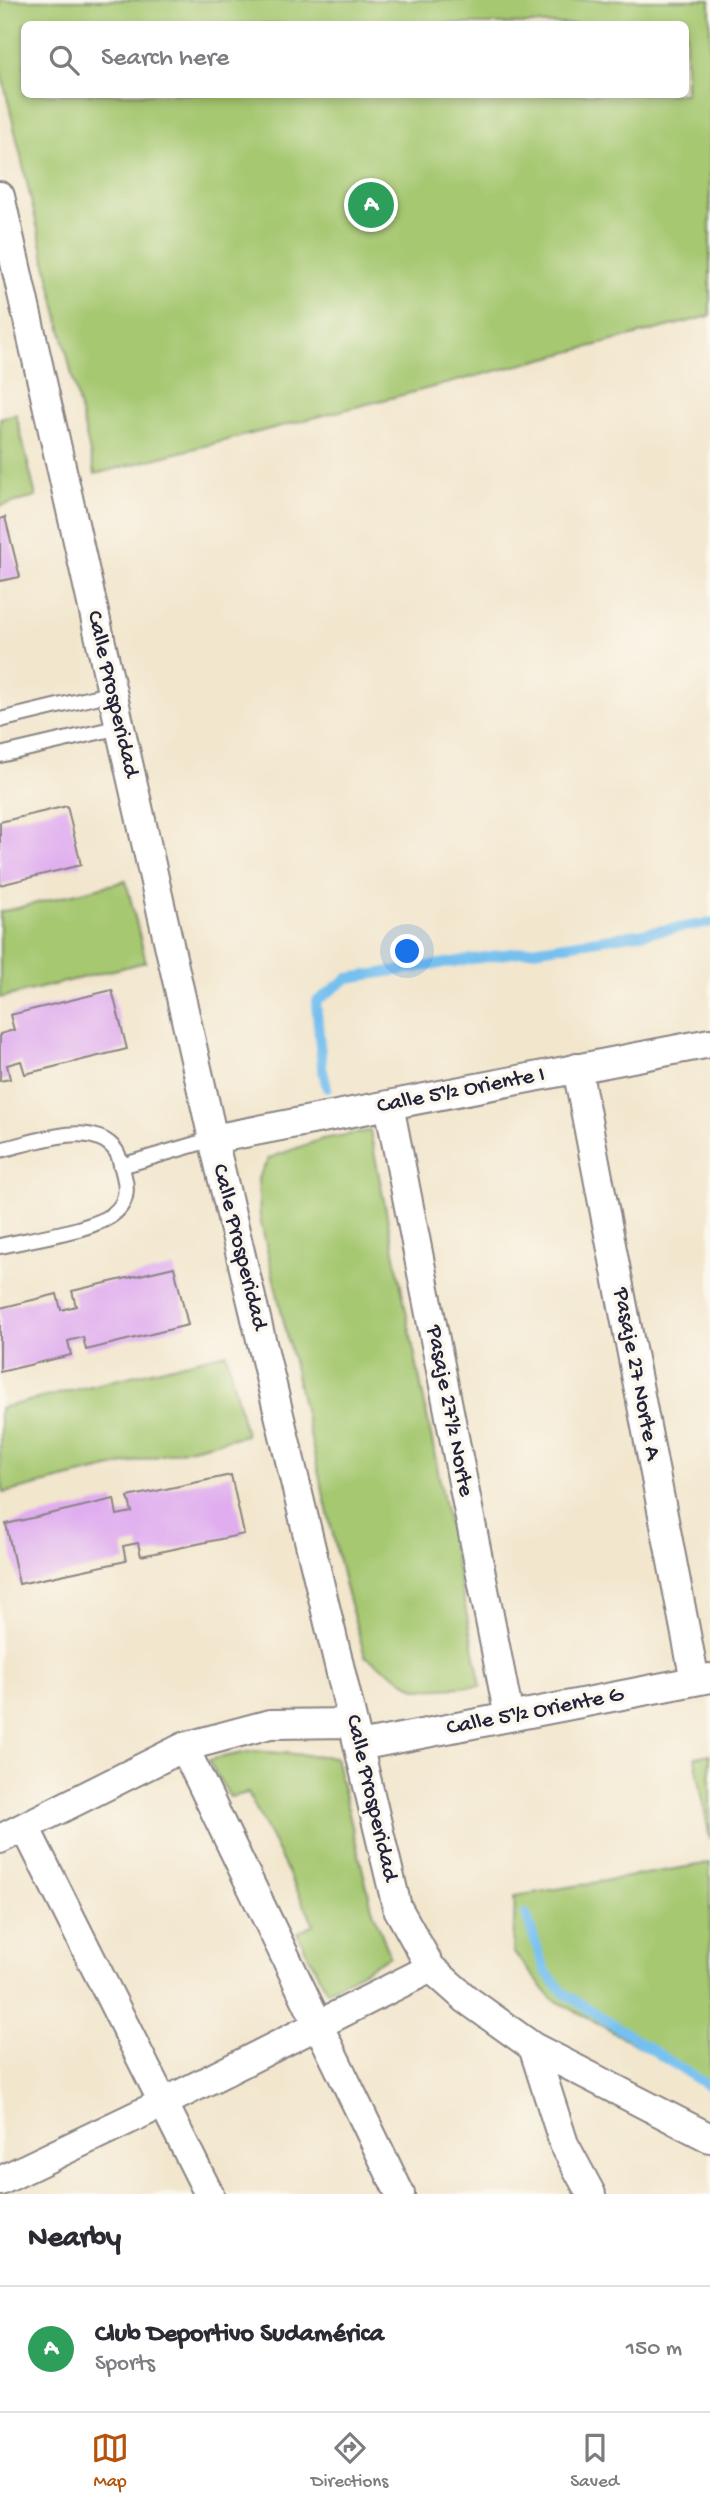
<!DOCTYPE html>
<meta charset="utf-8">
<style>
:root{--surface:#fff;--page:#f2f2f3;--text:#2b2b33;--muted:#7c7c81;--line:#e1e1e2;--accent:#b45309}
body{margin:0;font-family:"Gochi Hand",sans-serif;background:var(--page);color:var(--text)}
.you{position:absolute;left:408px;top:952px;width:24px;height:24px;margin:-18px;border:5px solid #fff;border-radius:50%;background:#1a73e8;box-shadow:0 0 0 10px #1a73e833}
.badge{display:grid;place-items:center;width:46px;height:46px;border-radius:50%;background:var(--accent);color:#fff;font-size:23px;font-weight:700}
.pin{position:absolute;translate:-50% -50%;border:4px solid #fff;box-shadow:0 2px 7px #0006}
.list{margin:0;padding:0;list-style:none}
h2{display:flex;justify-content:space-between;align-items:center;height:91px;margin:0;padding:0 28px;font-size:30px}
h2 small{font-size:23px;font-weight:400;color:var(--muted)}
.list li{display:grid;grid-template-columns:46px 1fr auto;gap:21px;align-items:center;box-sizing:border-box;height:126px;padding:0 28px;border-top:2px solid var(--line)}
.list b{display:block;font-size:26px;white-space:nowrap}
.list p{margin:0;font-size:23px;white-space:nowrap;color:var(--muted)}
.list em{font-size:23px;font-style:normal;color:var(--muted)}
.icon{flex:none;width:38px;height:38px;fill:none;stroke:currentColor;stroke-width:2;stroke-linecap:round;stroke-linejoin:round}
.map{position:relative;flex:none;width:710px;height:2194px;overflow:hidden}
.search{position:absolute;background:var(--surface);box-shadow:0 4px 10px #0003;left:21px;right:21px;top:21px;height:77px;display:flex;align-items:center;gap:18px;box-sizing:border-box;padding:0 24px;border-radius:10px;color:var(--muted);font-size:26px}
.sheet{height:217px;background:var(--surface)}
nav{display:flex;justify-content:space-around;align-items:center;box-sizing:border-box;height:98px;border-top:2px solid var(--line);background:var(--surface);font-size:19px;color:var(--muted)}
nav a{display:grid;justify-items:center;gap:4px}
nav .on{color:var(--accent)}
.map>svg:first-child{display:block}
.green{fill:#a6c871;stroke:#647556;stroke-width:2;fill-rule:evenodd}
.lines{fill:none;stroke-linecap:round;stroke-linejoin:round}
.stream{stroke:#76c0ef;stroke-width:10}
.building{fill:#e0aeef}
.lane-casing{stroke:#8a8484;stroke-width:18}
.street-casing{stroke:#8a8484;stroke-width:32}
.lane{stroke:#fff;stroke-width:14}
.street{stroke:#fff;stroke-width:28}
.labels{text-anchor:middle;dominant-baseline:central;stroke-width:7;stroke-linejoin:round;paint-order:stroke}
.street-label{font-size:23px;fill:#22223b;stroke:#fbf7ec}
</style>
<div class="map">
<svg width="710" height="2194" viewBox="0 0 710 2194">
<rect width="100%" height="100%" fill="#fbf7ec"/>
<filter id="ink" filterUnits="userSpaceOnUse"><feTurbulence type="fractalNoise" baseFrequency=".0143" numOctaves="2"/><feDisplacementMap in="SourceGraphic" scale="14" xChannelSelector="R" yChannelSelector="G"/><feConvolveMatrix kernelMatrix="1 2 1 2 8 2 1 2 1" color-interpolation-filters="sRGB"/></filter>
<filter id="wash" filterUnits="userSpaceOnUse"><feTurbulence type="fractalNoise" baseFrequency=".00686" numOctaves="4" result="noise"/><feDisplacementMap in="SourceGraphic" scale="28" xChannelSelector="R" yChannelSelector="G"/><feGaussianBlur stdDeviation="1.57" result="paint"/><feColorMatrix in="noise" values="0 0 0 0 0 0 0 0 0 0 0 0 0 0 0 0 0 1.4 0 .05"/><feComposite in="paint" operator="in"/></filter>
<g filter="url(#wash)">
<rect width="100%" height="100%" fill="#f2e6cd"/>
<path class="green" d="M 0,0 L 710,0 L 710,316 L 95,474 L 0,67 ZM 24,24 L 686,24 L 686,94 L 24,94 Z
M 16,414 L 36,497 L 0,506 L 0,418 Z
M 126,881 L 146,962 L 0,998 L 0,912 Z
M 370,1131 L 481,1686 L 417,1689 L 365,1656 L 345,1587 L 260,1219 L 258,1178 L 269,1158 L 322,1139 Z
M 226,1353 L 246,1435 L 4,1493 L 0,1475 L 0,1408 Z
M 253,1751 L 335,1757 L 372,1908 L 390,1956 L 327,1991 L 297,1933 L 314,1924 L 248,1793 L 230,1797 L 208,1760 Z
M 710,1754 L 710,1840 L 695,1757 Z
M 710,1863 L 710,2085 L 551,1998 L 513,1952 L 515,1896 Z"/>
<g class="lines">
<path class="stream" d="M 327,1088 L 322,1067 L 316,1002 L 348,978 L 710,923
M 526,1914 L 545,1971 L 564,1993 L 710,2087"/>
</g>
<g id="blocks">
<path class="building" d="M 5,517 L 20,577 L 0,581 L 0,519 Z
M 67,806 L 81,865 L 0,885 L 0,822 Z
M 112,990 L 127,1049 L 25,1074 L 21,1061 L 7,1065 L 10,1079 L 0,1081 L 0,1034 L 14,1030 L 10,1015 Z
M 174,1267 L 188,1325 L 86,1350 L 83,1337 L 68,1341 L 71,1355 L 0,1372 L 0,1308 L 57,1294 L 61,1310 L 76,1306 L 72,1291 Z
M 231,1475 L 244,1534 L 141,1556 L 138,1543 L 123,1546 L 126,1561 L 19,1584 L 6,1524 L 114,1499 L 117,1515 L 132,1512 L 128,1497 Z"/>
</g>
</g>
<g filter="url(#ink)">
<use href="#blocks" fill-opacity="0" stroke="#8a8484" stroke-width="2"/>
<g class="lines">
<g class="lane-casing">
<path id="lane" d="M 0,720 L 112,693
M 0,755 L 120,727
M 0,1150 C 32,1143 93,1118 116,1151 C 120,1157 122,1168 124,1176 C 128,1191 126,1204 113,1214 C 91,1231 29,1239 0,1246
M 121,1166 L 213,1139"/>
</g>
<g class="street-casing">
<path id="street" d="M 0,196 L 213,1139 L 397,1907 L 431,1968 L 466,1999 L 533,2047 L 710,2138
M 577,1068 L 695,1681
M 389,1105 L 509,1717
M 213,1139 L 710,1043
M 359,1746 L 710,1678
M 184,1747 L 400,2194
M 25,1827 L 209,2194
M 0,1839 L 184,1747 L 270,1724 L 353,1723
M 533,2047 L 564,2144 L 591,2194
M 0,2181 L 163,2103 L 431,1968"/>
</g>
<use href="#lane" class="lane"/>
<use href="#street" class="street"/>
</g>
</g>
<g class="labels">
<g class="street-label">
<text transform="translate(112 694) rotate(77)">Calle Prosperidad</text>
<text transform="translate(461 1091) rotate(-11)">Calle 5½ Oriente I</text>
<text transform="translate(239 1247) rotate(76)">Calle Prosperidad</text>
<text transform="translate(636 1374) rotate(79)">Pasaje 27 Norte A</text>
<text transform="translate(449 1411) rotate(79)">Pasaje 27½ Norte</text>
<text transform="translate(535 1712) rotate(-11)">Calle 5½ Oriente G</text>
<text transform="translate(371 1798) rotate(77)">Calle Prosperidad</text>
</g>
</g>
</svg>
<div class="you"></div>
<div class="pin badge" style="left:371px;top:205px;background:#2e9e5b">A</div>
<div class="search"><svg class="icon" aria-label="search" viewBox="0 0 24 24"><circle cx="10" cy="10" r="6"/><path d="M15 15l6 6"/></svg>Search here</div>
</div>
<section class="sheet">
<h2>Nearby<small></small></h2>
<ul class="list">
<li><span class="badge" style="background:#2e9e5b">A</span><div><b>Club Deportivo Sudamérica</b><p>Sports</p></div><em>150 m</em></li>
</ul>
</section>
<nav>
<a class="on"><svg class="icon" aria-label="map" viewBox="0 0 24 24"><path d="M3 6l6-2 6 2 6-2v14l-6 2-6-2-6 2zM9 4v14M15 6v14"/></svg>Map</a>
<a><svg class="icon" aria-label="directions" viewBox="0 0 24 24"><path d="M12 3l9 9-9 9-9-9zM9 14v-3h6M13 9l2 2-2 2"/></svg>Directions</a>
<a><svg class="icon" aria-label="saved" viewBox="0 0 24 24"><path d="M7 4h10v16l-5-4-5 4z"/></svg>Saved</a>
</nav>
